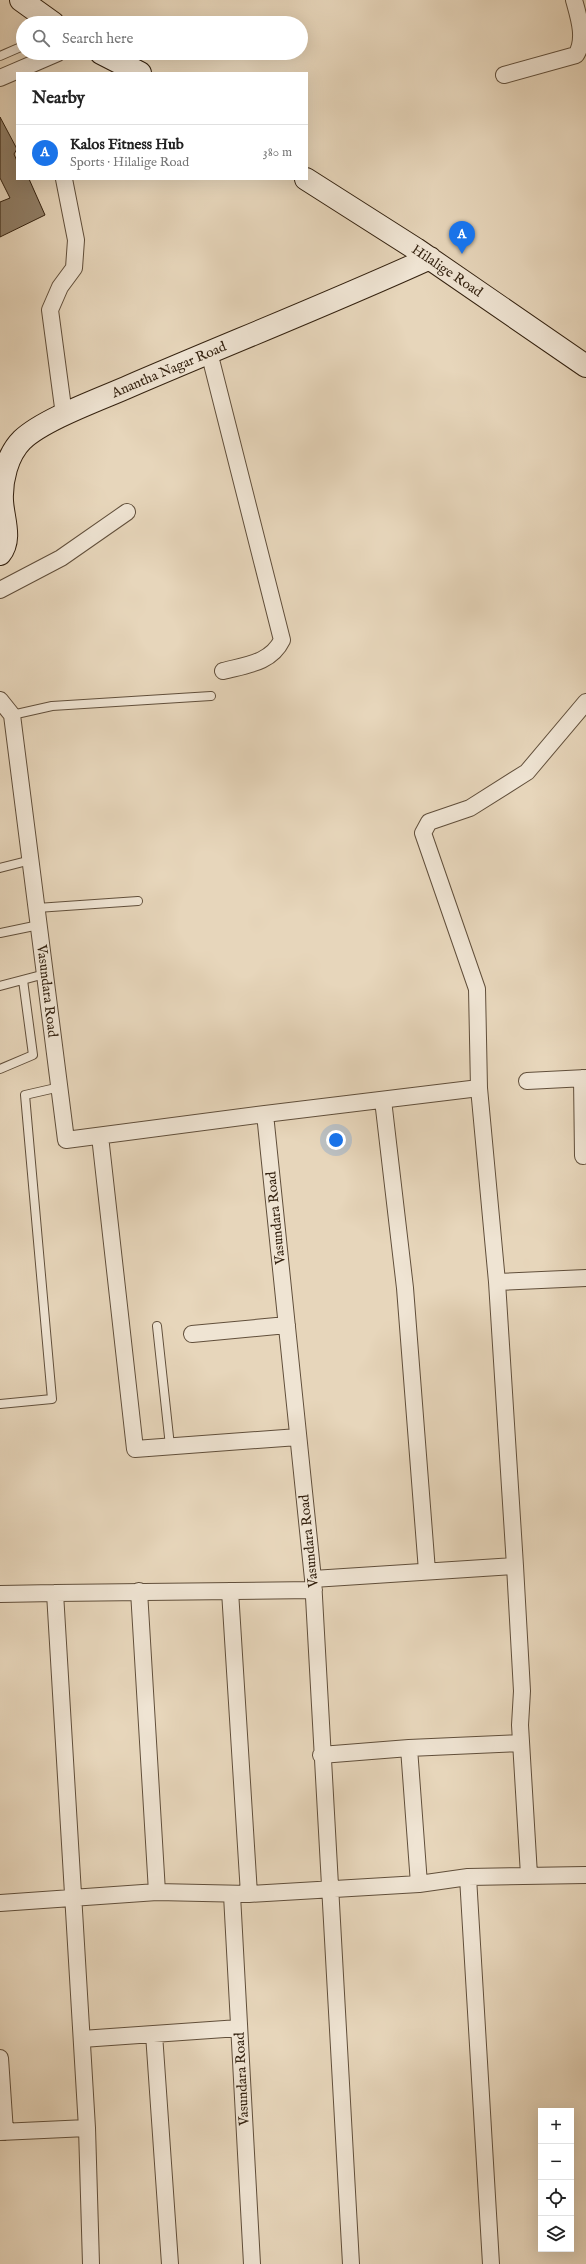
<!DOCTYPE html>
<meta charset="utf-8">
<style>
:root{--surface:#fff;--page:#f2f2f2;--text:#222;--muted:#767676;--line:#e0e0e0;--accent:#1a73e8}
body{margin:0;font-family:"IM FELL English",serif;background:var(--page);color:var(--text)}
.controls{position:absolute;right:12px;bottom:12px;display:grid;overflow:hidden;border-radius:0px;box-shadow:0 4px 16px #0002}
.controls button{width:36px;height:36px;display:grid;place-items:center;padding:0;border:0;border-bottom:1px solid var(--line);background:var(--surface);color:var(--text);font:20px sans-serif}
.you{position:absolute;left:336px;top:1140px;width:14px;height:14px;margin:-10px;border:3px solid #fff;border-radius:50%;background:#1a73e8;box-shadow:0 0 0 6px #1a73e833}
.badge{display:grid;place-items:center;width:26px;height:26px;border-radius:50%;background:var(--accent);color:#fff;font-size:13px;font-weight:700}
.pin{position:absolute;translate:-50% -33px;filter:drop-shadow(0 1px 2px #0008)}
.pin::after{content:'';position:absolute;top:21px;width:14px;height:12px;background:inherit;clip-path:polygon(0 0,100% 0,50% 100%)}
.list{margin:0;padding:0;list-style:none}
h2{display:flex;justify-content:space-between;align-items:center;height:52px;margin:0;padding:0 16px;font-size:17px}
h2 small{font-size:13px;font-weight:400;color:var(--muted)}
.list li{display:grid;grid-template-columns:26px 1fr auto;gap:12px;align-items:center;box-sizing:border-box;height:56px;padding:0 16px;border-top:1px solid var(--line)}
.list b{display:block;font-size:15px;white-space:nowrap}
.list p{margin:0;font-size:13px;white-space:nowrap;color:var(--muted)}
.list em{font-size:13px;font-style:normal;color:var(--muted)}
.icon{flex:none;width:22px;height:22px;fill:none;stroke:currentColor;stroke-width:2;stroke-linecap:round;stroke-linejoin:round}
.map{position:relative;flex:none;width:586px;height:2264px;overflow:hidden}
.search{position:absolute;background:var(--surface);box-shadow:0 4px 16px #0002;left:16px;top:16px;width:292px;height:44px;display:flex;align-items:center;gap:10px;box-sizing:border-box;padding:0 14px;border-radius:22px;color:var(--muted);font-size:15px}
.panel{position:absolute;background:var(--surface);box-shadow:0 4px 16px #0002;left:16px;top:72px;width:292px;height:108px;border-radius:0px}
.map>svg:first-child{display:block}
.building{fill:#918069;stroke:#342210}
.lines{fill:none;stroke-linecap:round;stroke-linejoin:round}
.lane-casing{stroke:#614f3b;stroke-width:10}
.street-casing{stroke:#614f3b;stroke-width:18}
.secondary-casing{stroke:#342210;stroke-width:24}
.lane{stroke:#efe4d3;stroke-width:8}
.street{stroke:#efe4d3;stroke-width:16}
.secondary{stroke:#efe4d3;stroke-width:22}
.labels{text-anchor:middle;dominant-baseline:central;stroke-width:3;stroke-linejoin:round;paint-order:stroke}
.street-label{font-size:14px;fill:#342210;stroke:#efe4d3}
</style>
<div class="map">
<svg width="586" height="2264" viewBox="0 0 586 2264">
<rect width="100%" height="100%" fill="#e7d6bb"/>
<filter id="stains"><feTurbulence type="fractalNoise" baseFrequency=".005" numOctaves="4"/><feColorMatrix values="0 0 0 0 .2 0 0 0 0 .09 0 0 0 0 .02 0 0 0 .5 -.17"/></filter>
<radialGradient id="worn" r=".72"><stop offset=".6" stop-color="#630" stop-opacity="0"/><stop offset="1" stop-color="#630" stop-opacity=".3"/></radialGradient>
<path class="building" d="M 0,117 L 17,149 L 14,154 L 17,161 L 17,179 L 29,179 L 45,215 L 0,237 L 0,202 L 10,198 L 0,178 Z"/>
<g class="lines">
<g class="lane-casing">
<path id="lane" d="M 0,56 L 23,46
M 12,715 L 52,706 L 211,696
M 0,868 L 31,860
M 37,908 L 138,901
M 0,933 L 39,925
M 0,986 L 45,974
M 0,1069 L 33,1055 L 23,980
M 157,1326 L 170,1446
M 0,1404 L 52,1399 L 25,1095 L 60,1087"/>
</g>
<g class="street-casing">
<path id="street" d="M 504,75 L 576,55 C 586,39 579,18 574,0
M 0,78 L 58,53
M 209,352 L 282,640 C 271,663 246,665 223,671
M 64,415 L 50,310 L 60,287 L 74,268 L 76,240 L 64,179
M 0,590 L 61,558 L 127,512
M 0,700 L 12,715 L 66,1140 L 265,1114 L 313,1579 L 351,2264
M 582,1078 L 583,1156
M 527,1081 L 586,1078
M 383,1100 L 405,1288 L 427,1571
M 265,1114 L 479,1088
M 100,1136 L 135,1449 L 298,1437
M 497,1282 L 586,1278
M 192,1334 L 287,1325
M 313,1579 L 515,1566
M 139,1591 L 157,1892
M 230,1591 L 249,1894
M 0,1594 L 55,1593
M 409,1748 L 521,1743
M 321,1755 L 409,1748 L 419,1884
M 529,1875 L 520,1725 L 522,1691 L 515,1566 L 497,1282 L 479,1088 L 477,989 L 423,833 L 429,822 L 470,808 L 527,772 L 586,702
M 468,1877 L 491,2264
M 232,1895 L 252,2264
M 0,1903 L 157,1892 L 249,1894 L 419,1884 L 468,1877 L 586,1875
M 154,2034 L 170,2264
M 82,2039 L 239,2028
M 0,2058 L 5,2132
M 0,2132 L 87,2128
M 91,2264 L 87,2128 L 55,1593 L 314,1590"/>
</g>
<g class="secondary-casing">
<path id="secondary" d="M 21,0 L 53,23
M 101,53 L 140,73
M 306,179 L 416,249 L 586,366
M 0,554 C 12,539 3,519 2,501 C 1,481 7,455 22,440 C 44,419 101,399 130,386 C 230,343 331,303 430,258"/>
</g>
<use href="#lane" class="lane"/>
<use href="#street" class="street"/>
<use href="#secondary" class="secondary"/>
</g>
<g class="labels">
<g class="street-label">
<text transform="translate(447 271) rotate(34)">Hilalige Road</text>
<text transform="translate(169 370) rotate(-23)">Anantha Nagar Road</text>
<text transform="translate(47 991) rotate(83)">Vasundara Road</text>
<text transform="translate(276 1218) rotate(-96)">Vasundara Road</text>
<text transform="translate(309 1541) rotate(-96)">Vasundara Road</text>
<text transform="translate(242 2079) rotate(-93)">Vasundara Road</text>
</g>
</g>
<rect width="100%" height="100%" filter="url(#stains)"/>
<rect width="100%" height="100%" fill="url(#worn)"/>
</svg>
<div class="controls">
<button>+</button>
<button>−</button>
<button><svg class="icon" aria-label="locate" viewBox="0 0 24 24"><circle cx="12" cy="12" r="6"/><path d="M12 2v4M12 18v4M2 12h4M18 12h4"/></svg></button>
<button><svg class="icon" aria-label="layers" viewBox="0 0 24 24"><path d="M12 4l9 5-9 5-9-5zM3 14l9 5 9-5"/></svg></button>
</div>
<div class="you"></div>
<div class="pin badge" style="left:462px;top:254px">A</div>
<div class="search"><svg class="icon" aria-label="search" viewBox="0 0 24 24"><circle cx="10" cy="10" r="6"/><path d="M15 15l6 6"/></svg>Search here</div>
<section class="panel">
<h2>Nearby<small></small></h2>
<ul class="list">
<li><span class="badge">A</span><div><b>Kalos Fitness Hub</b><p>Sports · Hilalige Road</p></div><em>380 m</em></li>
</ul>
</section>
</div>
